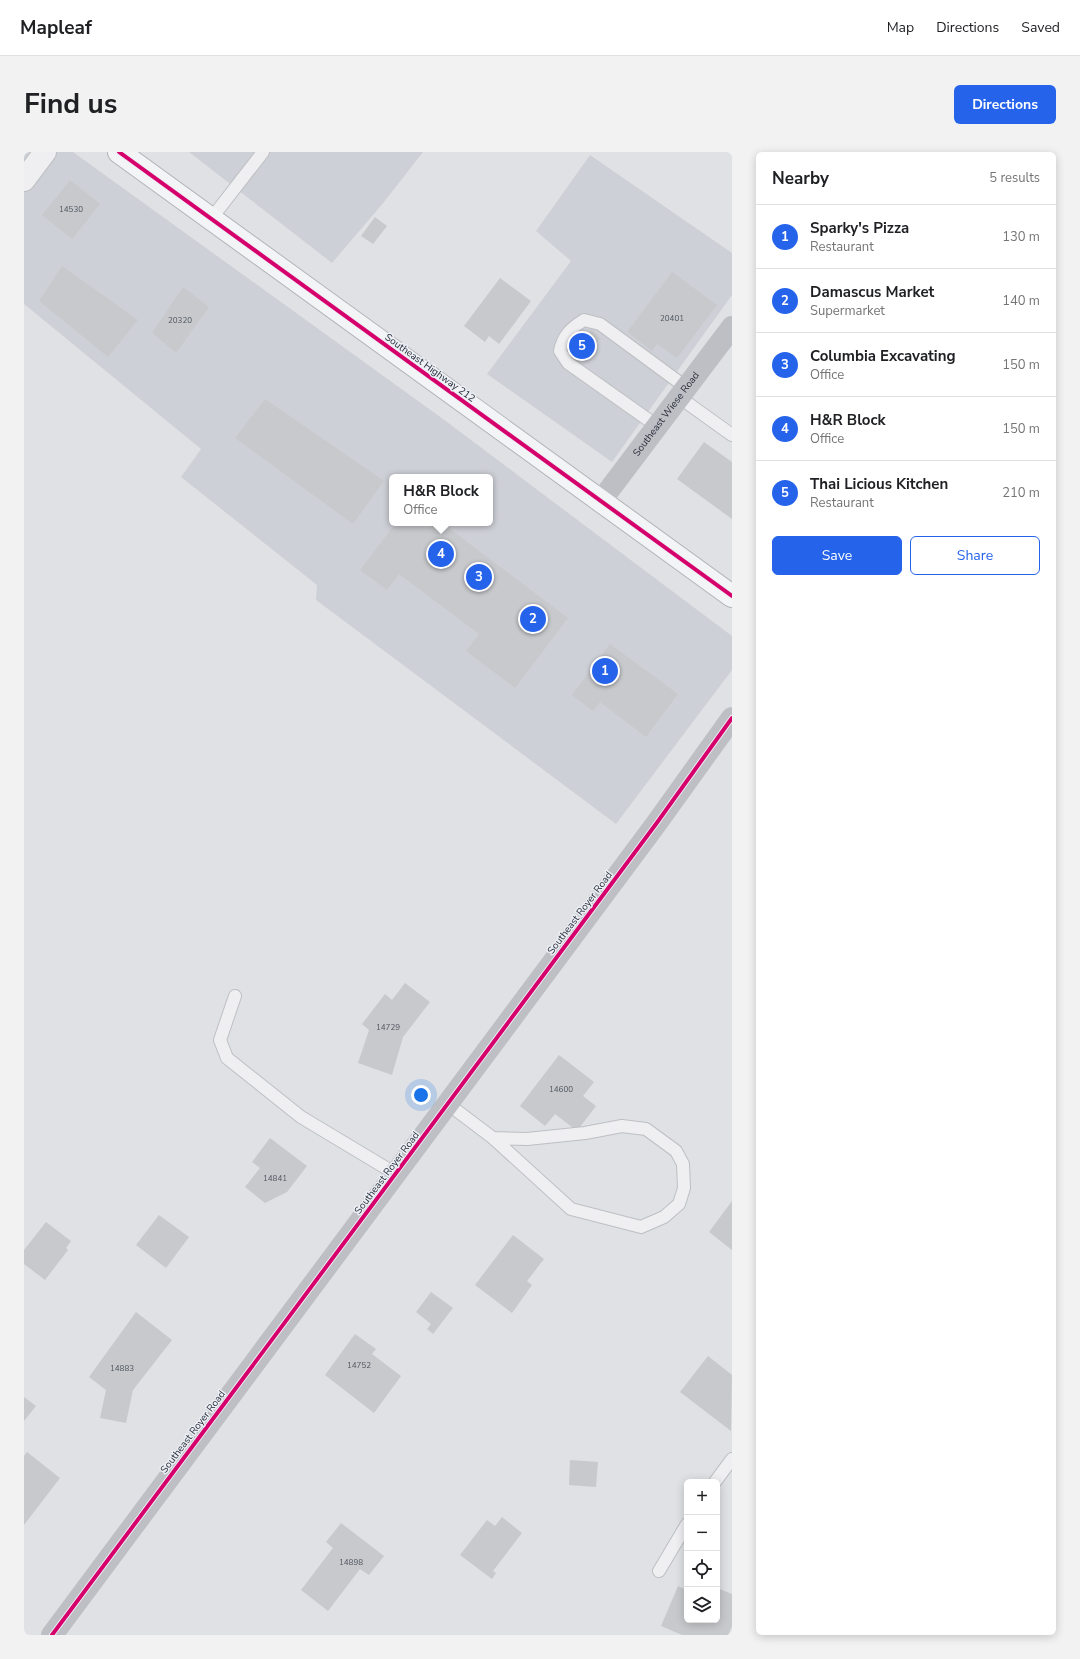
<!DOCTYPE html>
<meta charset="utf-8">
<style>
:root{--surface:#fff;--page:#f2f2f2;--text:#202124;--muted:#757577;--line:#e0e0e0;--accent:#2563eb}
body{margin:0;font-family:"Nunito Sans",sans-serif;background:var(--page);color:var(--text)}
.controls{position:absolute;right:12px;bottom:12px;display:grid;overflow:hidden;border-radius:6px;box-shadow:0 2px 10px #0003}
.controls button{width:36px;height:36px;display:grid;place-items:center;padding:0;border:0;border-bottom:1px solid var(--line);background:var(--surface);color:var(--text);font:20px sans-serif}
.you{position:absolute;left:397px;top:943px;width:14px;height:14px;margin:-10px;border:3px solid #fff;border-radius:50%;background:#1a73e8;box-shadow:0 0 0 6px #1a73e833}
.badge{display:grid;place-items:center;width:26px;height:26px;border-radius:50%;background:var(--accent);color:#fff;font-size:13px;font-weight:700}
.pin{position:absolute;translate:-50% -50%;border:2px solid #fff;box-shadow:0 1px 4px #0006}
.popup{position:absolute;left:365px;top:322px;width:104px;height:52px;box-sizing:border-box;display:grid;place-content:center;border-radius:6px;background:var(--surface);filter:drop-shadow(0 1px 3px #0005);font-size:13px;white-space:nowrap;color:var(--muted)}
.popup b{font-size:15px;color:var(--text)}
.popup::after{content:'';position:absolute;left:50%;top:100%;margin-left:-8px;border:8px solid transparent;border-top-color:var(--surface)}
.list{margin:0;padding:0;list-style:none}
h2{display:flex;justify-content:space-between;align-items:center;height:52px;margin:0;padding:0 16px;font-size:17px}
h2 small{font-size:13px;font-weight:400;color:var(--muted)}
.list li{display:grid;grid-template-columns:26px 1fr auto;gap:12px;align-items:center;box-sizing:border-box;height:64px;padding:0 16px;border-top:1px solid var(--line)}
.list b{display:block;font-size:15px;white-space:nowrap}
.list p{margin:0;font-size:13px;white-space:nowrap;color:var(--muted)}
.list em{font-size:13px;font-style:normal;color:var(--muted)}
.actions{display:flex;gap:8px;padding:12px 16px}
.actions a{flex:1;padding:9px 0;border:1px solid var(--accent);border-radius:6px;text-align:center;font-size:14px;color:var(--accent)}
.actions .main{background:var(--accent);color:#fff}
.icon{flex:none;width:22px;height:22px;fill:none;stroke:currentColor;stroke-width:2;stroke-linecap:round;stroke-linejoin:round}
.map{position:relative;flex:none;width:708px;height:1483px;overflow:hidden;border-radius:6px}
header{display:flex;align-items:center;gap:24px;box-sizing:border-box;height:56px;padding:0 20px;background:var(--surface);border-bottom:1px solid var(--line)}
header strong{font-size:19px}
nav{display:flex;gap:22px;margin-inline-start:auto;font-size:14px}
.intro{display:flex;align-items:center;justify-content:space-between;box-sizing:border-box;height:96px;padding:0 24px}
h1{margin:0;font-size:28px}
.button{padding:10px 18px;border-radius:6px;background:var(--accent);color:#fff;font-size:14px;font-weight:700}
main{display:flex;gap:24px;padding:0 24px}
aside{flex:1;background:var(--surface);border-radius:6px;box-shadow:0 2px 10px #0003}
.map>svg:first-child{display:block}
.built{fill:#ced0d7;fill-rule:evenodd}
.building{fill:#c7c9cc}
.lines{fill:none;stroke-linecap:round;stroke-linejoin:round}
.lane-casing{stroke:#bdbfc2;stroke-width:14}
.street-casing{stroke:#bdbfc2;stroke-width:24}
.highway-casing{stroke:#b2b4b8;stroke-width:24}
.lane{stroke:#efeff1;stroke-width:12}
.street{stroke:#efeff1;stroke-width:22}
.secondary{stroke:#bdbfc4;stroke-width:22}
.highway{stroke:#f3f4f5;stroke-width:22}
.cycleway-casing{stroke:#eceff4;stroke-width:6}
.cycleway{stroke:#d6006c;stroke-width:4}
.labels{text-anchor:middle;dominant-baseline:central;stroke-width:3;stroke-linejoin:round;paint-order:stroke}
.number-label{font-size:8px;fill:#505660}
.street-label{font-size:10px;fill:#282e3b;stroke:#eceff4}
</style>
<header>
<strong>Mapleaf</strong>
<nav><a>Map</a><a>Directions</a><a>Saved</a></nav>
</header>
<div class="intro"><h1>Find us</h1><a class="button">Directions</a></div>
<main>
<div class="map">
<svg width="708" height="1483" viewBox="0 0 708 1483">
<rect width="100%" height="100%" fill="#dfe1e4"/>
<path class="built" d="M 0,0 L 49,0 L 419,267 L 708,484 L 708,518 L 592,672 L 292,448 L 293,433 L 157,325 L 177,297 L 0,152 ZM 368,325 L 466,325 L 466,371 L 368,371 Z
M 165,0 L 399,0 L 360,50 L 308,111 Z
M 566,3 L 708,101 L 708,143 L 588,310 L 463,222 L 547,109 L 512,79 Z"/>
<path class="building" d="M 46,28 L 76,52 L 48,87 L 18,63 Z
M 351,65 L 363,74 L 349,92 L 337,84 Z
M 38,114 L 114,168 L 84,205 L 15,149 Z
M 648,120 L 693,153 L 653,206 L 633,192 L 628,199 L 603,180 Z
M 476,126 L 507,149 L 475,192 L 465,184 L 461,190 L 440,174 Z
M 159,135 L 185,155 L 152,201 L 128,181 Z
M 568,177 L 577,187 L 560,201 L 552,191 Z
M 241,247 L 360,329 L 329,372 L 211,286 Z
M 680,290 L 708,310 L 708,367 L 653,327 Z
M 372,371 L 418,371 L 544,466 L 491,536 L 442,499 L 455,482 L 375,422 L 363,438 L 336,418 Z
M 586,492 L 654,542 L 622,585 L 576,550 L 569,559 L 548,543 Z
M 381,831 L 406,850 L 379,885 L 368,923 L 334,911 L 345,878 L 338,872 L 361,842 L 368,848 Z
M 535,903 L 570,930 L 559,944 L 572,954 L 553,979 L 531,962 L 521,974 L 496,954 Z
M 246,986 L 283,1014 L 263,1040 L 241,1051 L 221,1035 L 236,1016 L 228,1010 Z
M 708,1049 L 708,1098 L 685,1080 Z
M 135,1063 L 165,1085 L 142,1116 L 112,1093 Z
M 22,1070 L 47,1089 L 42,1096 L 44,1098 L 21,1128 L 0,1112 L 0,1098 Z
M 489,1083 L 520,1107 L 503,1129 L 508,1133 L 488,1161 L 451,1133 Z
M 407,1140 L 429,1156 L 409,1182 L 403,1177 L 407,1172 L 392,1160 Z
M 112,1160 L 148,1188 L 109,1238 L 102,1271 L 76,1266 L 82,1238 L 65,1225 Z
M 331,1182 L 352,1197 L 348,1202 L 377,1224 L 350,1261 L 301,1223 Z
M 684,1204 L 708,1223 L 707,1279 L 656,1240 Z
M 0,1245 L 12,1254 L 0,1269 Z
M 3,1300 L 36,1326 L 0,1373 L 0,1304 Z
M 546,1308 L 574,1310 L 572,1335 L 545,1333 Z
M 478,1365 L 498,1381 L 469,1419 L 472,1421 L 468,1427 L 436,1403 L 463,1368 L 471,1374 Z
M 317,1371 L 360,1404 L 345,1423 L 336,1417 L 304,1459 L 277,1438 L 309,1396 L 302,1390 Z
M 654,1434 L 663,1438 L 663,1468 L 693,1468 L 693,1436 L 708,1442 L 708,1474 L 704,1483 L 658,1483 L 637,1474 Z"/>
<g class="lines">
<g class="lane-casing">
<path id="lane" d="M 187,67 L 239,0
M 655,245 L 708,283
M 633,274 L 544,211 L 536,199 C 539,184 547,176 560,168 L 576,172 L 663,236
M 211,844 L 196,888 L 203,906 L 277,965 L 372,1022
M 424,952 L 469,986 L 503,987 L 561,981 L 598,974 L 622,977 L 652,999 L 659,1012 L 660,1036 L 655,1052 L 640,1065 L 617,1075 L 547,1057 L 469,986
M 691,1330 L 708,1307
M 635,1419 L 663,1372"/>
</g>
<g class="street-casing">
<path id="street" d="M 0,28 L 21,0"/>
</g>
<g class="highway-casing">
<path id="highway" d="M 95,0 L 708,444"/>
</g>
<use href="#lane" class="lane"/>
<use href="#street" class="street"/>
<g class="secondary">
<path id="s1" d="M 576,350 L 708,175"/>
<path d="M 28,1483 L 632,672 L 708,566"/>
</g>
<use href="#highway" class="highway"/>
<g class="cycleway-casing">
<path id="cycleway" d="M 95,0 L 708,444
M 28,1483 L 632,672 L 708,566"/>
</g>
<use href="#cycleway" class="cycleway"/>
</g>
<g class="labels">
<g class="number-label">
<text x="47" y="57">14530</text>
<text x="648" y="166">20401</text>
<text x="156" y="168">20320</text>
<text x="364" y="875">14729</text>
<text x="537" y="937">14600</text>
<text x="251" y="1026">14841</text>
<text x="335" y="1213">14752</text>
<text x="98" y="1216">14883</text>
<text x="327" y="1410">14898</text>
</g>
<g class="street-label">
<text transform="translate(406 216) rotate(36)">Southeast Highway 212</text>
<text stroke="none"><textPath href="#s1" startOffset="110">Southeast Wiese Road</textPath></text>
<text transform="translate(556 761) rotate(-53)">Southeast Royer Road</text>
<text transform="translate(363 1021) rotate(-53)">Southeast Royer Road</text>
<text transform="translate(169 1280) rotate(-53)">Southeast Royer Road</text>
</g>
</g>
</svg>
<div class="controls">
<button>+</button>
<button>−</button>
<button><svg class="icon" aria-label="locate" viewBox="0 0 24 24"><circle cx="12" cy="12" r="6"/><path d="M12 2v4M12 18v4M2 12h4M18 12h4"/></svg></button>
<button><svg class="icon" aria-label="layers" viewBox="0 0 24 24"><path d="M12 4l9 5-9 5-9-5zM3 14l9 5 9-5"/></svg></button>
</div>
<div class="you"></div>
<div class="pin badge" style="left:581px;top:519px">1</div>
<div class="pin badge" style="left:509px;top:467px">2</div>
<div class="pin badge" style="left:455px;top:425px">3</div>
<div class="pin badge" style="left:417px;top:402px">4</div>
<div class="popup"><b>H&amp;R Block</b>Office</div>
<div class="pin badge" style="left:558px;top:194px">5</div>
</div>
<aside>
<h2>Nearby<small>5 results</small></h2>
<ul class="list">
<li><span class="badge">1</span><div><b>Sparky's Pizza</b><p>Restaurant</p></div><em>130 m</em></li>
<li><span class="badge">2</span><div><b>Damascus Market</b><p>Supermarket</p></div><em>140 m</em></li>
<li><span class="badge">3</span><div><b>Columbia Excavating</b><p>Office</p></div><em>150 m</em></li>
<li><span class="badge">4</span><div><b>H&amp;R Block</b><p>Office</p></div><em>150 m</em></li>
<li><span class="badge">5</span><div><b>Thai Licious Kitchen</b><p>Restaurant</p></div><em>210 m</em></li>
</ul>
<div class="actions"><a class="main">Save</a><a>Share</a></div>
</aside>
</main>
